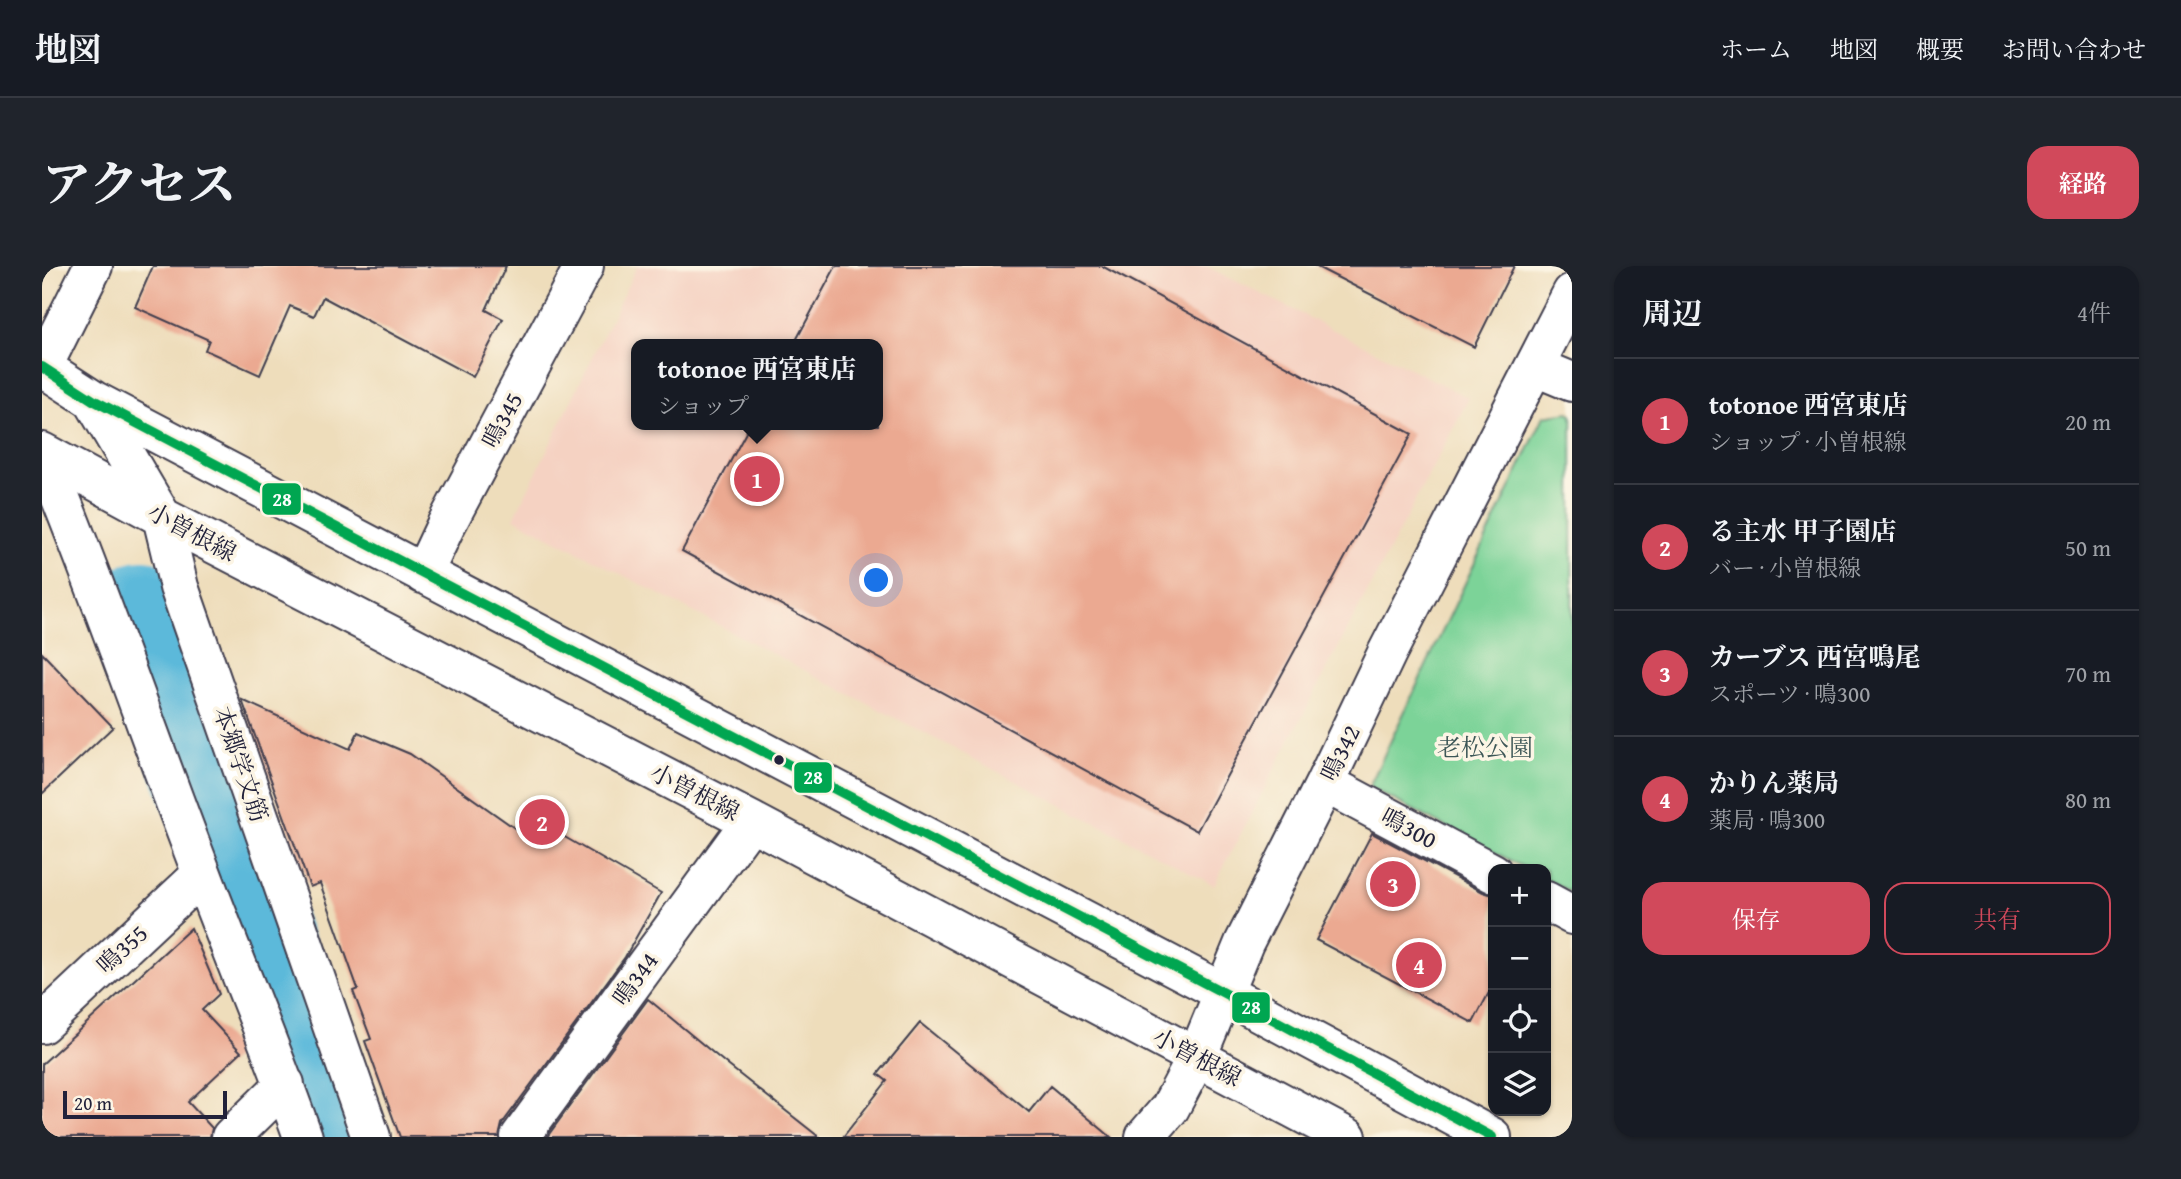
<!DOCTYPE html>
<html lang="ja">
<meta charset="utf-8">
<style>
:root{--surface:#171b24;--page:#20242c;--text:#f1f3f6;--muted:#9ea1a6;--line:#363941;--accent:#d1495b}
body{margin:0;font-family:"Gentium Book Plus","Noto Serif JP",serif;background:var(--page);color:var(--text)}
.controls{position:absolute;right:21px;bottom:21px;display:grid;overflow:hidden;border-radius:14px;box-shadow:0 2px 5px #0004}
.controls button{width:63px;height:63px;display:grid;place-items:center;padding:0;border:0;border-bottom:2px solid var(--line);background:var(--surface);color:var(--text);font:35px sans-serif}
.scale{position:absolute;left:21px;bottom:18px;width:164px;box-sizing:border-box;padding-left:7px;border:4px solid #22223b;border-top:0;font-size:19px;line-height:24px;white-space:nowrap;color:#22223b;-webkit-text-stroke:5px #fcf5e5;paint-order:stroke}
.you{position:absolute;left:835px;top:315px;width:24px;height:24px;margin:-18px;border:5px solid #fff;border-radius:50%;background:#1a73e8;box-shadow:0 0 0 10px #1a73e833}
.badge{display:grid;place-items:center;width:46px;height:46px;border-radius:50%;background:var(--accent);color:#fff;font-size:23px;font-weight:700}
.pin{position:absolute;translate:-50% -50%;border:4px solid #fff;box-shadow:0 2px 7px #0006}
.popup{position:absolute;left:589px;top:73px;width:252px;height:91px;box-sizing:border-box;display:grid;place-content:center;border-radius:14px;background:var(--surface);filter:drop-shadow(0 2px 5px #0005);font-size:23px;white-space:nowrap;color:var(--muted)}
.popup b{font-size:26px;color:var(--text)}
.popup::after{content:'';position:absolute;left:50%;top:100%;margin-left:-14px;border:14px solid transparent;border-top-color:var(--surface)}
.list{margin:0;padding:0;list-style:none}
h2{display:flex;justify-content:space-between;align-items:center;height:91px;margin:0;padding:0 28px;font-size:30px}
h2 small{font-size:23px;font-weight:400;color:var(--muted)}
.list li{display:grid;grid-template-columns:46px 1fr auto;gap:21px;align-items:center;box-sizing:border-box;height:126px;padding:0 28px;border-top:2px solid var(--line)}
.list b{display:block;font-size:26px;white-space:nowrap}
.list p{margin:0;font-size:23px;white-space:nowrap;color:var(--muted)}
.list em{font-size:23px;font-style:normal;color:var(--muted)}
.actions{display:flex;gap:14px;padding:21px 28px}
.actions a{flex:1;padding:16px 0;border:2px solid var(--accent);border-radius:21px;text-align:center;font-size:24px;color:var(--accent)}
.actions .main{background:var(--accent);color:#fff}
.icon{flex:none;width:38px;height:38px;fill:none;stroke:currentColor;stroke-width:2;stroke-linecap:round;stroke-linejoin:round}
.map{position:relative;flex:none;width:1530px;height:871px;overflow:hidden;border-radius:21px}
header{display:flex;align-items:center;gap:42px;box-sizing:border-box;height:98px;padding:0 35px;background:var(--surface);border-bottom:2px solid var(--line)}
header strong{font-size:33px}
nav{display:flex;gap:38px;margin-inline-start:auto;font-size:24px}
.intro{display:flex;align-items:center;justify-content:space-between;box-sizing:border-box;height:168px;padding:0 42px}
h1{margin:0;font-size:49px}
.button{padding:18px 32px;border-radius:21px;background:var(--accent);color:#fff;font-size:24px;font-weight:700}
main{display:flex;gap:42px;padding:0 42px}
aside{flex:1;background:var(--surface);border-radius:21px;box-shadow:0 2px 5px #0004}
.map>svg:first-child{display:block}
.built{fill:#f5d2c2;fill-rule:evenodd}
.green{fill:#7bd398;stroke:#4e7a6a;stroke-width:2}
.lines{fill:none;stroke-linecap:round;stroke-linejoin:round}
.river{stroke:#5cb9da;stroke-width:98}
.building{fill:#eba991}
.minor-casing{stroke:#413e4e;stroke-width:42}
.minor{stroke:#fff;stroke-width:38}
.bus-1-casing{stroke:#fcf5e5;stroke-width:16}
.bus-1{stroke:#00a651;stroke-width:10}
.bus-dot{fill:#22223b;stroke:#fcf5e5;stroke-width:2.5}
.labels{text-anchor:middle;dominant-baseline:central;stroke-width:7;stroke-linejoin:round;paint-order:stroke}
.street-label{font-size:24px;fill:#22223b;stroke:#fcf5e5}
.park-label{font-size:24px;fill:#3d5757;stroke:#fcf5e5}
.line-badge{stroke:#fcf5e5;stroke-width:2.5}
.badge-label{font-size:19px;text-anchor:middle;font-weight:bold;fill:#fff}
</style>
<header>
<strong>地図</strong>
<nav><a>ホーム</a><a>地図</a><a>概要</a><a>お問い合わせ</a></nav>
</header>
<div class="intro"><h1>アクセス</h1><a class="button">経路</a></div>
<main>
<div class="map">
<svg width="1530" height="871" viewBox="0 0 1530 871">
<rect width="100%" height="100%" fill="#fcf5e5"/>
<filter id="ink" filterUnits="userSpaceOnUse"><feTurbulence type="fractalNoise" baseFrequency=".0143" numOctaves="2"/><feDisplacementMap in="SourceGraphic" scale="14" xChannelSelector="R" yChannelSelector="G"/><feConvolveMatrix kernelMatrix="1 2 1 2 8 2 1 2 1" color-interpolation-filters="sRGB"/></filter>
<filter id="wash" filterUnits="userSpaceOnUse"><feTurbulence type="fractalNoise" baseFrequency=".00686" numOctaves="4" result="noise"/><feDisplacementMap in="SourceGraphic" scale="28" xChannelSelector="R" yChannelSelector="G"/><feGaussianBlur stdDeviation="1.57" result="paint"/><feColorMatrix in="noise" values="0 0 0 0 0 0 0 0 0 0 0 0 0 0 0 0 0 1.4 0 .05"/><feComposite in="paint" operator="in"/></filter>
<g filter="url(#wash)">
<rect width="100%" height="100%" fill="#edb"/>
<path class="built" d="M 595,0 L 1164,0 L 1427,132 L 1172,619 L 472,252 ZM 594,78 L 836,78 L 836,159 L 594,159 Z"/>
<path class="green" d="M 1526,146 L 1530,148 L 1530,627 L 1504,613 L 1504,603 L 1485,603 L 1327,521 L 1502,150 Z"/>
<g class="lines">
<path class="river" d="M 100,343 L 293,871"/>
</g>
<g id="blocks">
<path class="building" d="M 111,0 L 464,0 L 444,44 L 461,53 L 431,111 L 281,31 L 272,50 L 248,40 L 218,109 L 163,84 L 167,74 L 93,41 Z
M 794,0 L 1060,0 L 1370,168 L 1155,565 L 640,285 L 708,159 L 836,159 L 836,78 L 752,78 Z
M 1273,0 L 1472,0 L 1432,81 Z
M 0,387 L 71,461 L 0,528 Z
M 200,434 L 308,483 L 316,466 L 368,488 L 474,563 L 483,548 L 619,627 L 583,691 L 460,858 L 457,871 L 358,871 L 323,775 L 329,773 L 311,725 L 316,723 L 278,617 L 268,621 Z
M 1330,567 L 1441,626 L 1451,629 L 1451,719 L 1431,757 L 1274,674 Z
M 149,662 L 177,728 L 160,744 L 199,786 L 146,836 L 170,862 L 168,871 L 0,871 L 0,798 Z
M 606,733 L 687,800 L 777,871 L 505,871 Z
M 878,757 L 987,846 L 1008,820 L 1069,871 L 801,871 L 845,815 L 836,808 Z"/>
</g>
</g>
<g filter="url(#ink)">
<use href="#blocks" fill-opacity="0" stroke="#413e4e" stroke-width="2"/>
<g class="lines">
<g class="minor-casing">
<path id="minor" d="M 0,101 L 51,134 L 1182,727 L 1450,871
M 1494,101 L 1530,116
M 0,102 L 51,0
M 52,136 L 120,251 L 137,321 L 329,871
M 0,186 L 120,251 L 709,555 L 1305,871
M 0,186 C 58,325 106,468 160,608 C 193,696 230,782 261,871
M 381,308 L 404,259 L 542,0
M 1283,517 L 1451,607
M 1504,635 L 1530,649
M 0,758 L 160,608
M 189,871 L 243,818
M 478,871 L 709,555
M 1103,871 L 1128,842 L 1155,791 L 1202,677 L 1283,517 L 1345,387 L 1530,27"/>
</g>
<use href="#minor" class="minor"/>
<g class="bus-1-casing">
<path id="bus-1" d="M 0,101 L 51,134 L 1182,727 L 1450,871"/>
</g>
<use href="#bus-1" class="bus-1"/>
</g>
</g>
<circle class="bus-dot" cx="737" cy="494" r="6"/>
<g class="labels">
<g class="street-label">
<text transform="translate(460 154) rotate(-62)">鳴345</text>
<text transform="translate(150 266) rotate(28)">小曽根線</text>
<text transform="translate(1298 487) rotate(-64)">鳴342</text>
<text transform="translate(199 498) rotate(71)">本郷学文筋</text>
<text transform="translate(653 526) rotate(27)">小曽根線</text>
<text transform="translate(1367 562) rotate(28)">鳴300</text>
<text transform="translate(80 683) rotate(-43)">鳴355</text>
<text transform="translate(593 713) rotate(-54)">鳴344</text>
<text transform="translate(1155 791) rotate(28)">小曽根線</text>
</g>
<g class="park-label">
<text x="1443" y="481">老松公園</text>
</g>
</g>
<g class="line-badge">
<rect x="219" y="216" width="41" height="34" rx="7" fill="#00a651"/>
<rect x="751" y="495" width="40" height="33" rx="7" fill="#00a651"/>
<rect x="1189" y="725" width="40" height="33" rx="7" fill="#00a651"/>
</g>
<g class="badge-label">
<text x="240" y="240">28</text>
<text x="771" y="518">28</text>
<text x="1209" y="748">28</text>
</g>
</svg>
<div class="controls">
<button>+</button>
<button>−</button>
<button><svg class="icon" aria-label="locate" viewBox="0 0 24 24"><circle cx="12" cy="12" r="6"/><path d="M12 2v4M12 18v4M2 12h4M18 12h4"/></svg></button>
<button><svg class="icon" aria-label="layers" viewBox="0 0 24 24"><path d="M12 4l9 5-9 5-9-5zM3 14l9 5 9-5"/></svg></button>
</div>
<div class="scale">20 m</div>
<div class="you"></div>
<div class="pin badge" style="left:715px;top:213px">1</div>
<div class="popup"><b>totonoe 西宮東店</b>ショップ</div>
<div class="pin badge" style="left:500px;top:556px">2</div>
<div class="pin badge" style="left:1351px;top:618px">3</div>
<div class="pin badge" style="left:1377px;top:699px">4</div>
</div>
<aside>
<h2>周辺<small>4件</small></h2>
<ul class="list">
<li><span class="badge">1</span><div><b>totonoe 西宮東店</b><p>ショップ · 小曽根線</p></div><em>20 m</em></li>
<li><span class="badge">2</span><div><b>る主水 甲子園店</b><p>バー · 小曽根線</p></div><em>50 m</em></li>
<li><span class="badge">3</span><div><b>カーブス 西宮鳴尾</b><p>スポーツ · 鳴300</p></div><em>70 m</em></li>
<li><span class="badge">4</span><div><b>かりん薬局</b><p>薬局 · 鳴300</p></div><em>80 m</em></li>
</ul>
<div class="actions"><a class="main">保存</a><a>共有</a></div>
</aside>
</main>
